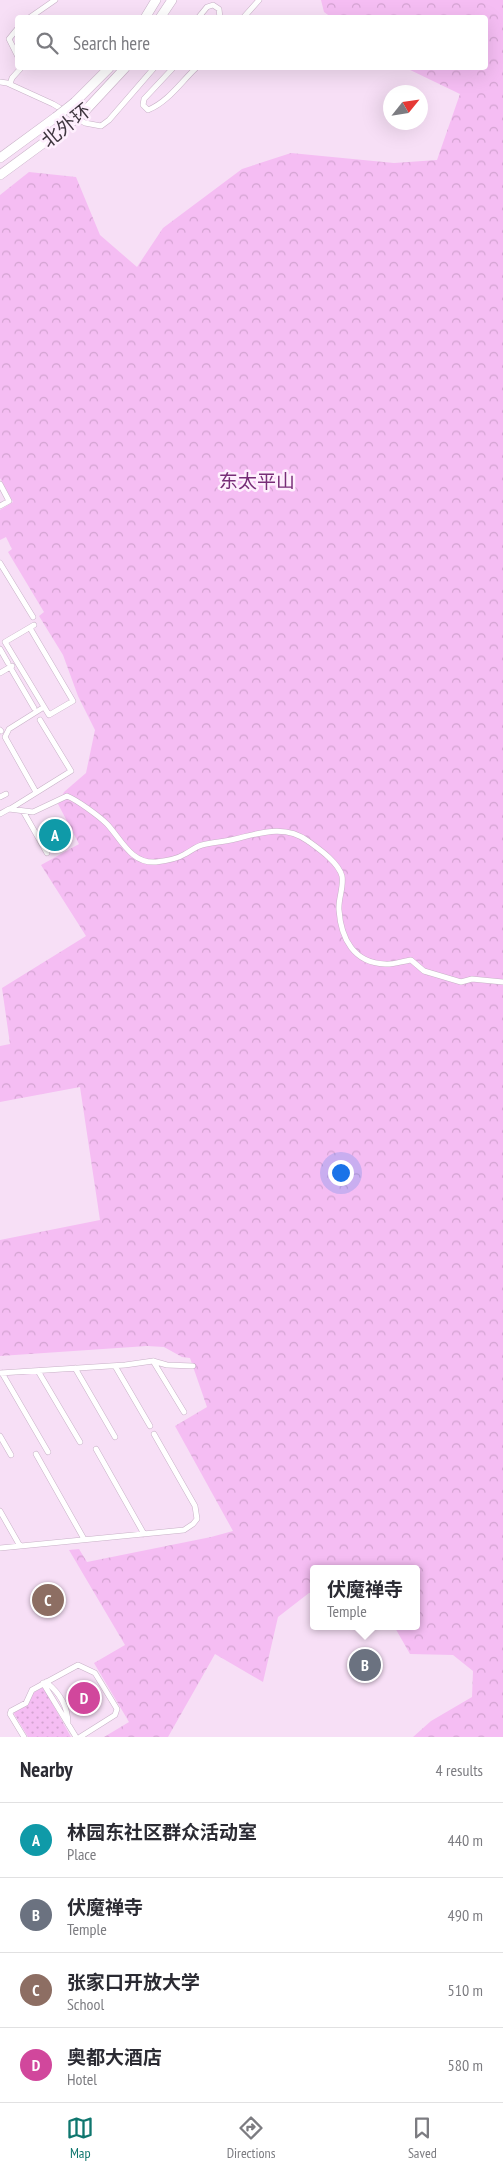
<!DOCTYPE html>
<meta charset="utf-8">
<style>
:root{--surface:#fff;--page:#f7f7f7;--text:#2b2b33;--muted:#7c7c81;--line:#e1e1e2;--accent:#0f766e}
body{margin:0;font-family:"PT Sans Narrow","Noto Sans SC",sans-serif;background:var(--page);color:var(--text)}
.compass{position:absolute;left:383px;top:85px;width:45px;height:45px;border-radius:50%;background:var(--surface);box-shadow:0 5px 20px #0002;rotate:60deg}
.you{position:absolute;left:340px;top:1172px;width:18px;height:18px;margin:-12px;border:4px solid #fff;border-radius:50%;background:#1a73e8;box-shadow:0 0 0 8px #1a73e833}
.badge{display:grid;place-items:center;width:32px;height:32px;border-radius:50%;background:var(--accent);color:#fff;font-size:16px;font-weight:700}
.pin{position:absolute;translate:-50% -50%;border:2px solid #fff;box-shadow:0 1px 5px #0006}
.popup{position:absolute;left:310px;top:1565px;width:110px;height:65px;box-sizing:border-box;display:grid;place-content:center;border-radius:5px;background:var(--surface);filter:drop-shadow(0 1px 4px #0005);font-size:16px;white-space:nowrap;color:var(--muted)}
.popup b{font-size:19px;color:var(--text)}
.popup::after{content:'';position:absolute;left:50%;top:100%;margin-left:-10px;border:10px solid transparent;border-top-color:var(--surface)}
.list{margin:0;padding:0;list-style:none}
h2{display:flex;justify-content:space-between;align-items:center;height:65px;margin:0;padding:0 20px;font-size:21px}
h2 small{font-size:16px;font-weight:400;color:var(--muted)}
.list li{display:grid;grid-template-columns:32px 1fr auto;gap:15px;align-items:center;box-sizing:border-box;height:75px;padding:0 20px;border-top:1px solid var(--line)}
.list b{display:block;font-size:19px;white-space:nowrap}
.list p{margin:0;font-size:16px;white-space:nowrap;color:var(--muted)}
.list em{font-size:16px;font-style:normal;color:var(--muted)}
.icon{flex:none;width:28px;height:28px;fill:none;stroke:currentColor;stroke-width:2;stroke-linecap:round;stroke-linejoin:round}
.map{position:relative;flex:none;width:503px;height:1737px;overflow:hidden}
.search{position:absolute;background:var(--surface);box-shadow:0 5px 20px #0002;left:15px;right:15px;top:15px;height:55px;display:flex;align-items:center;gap:12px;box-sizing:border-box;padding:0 18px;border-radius:5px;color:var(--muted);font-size:19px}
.sheet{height:365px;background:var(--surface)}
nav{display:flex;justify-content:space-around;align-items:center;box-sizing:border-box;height:70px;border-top:1px solid var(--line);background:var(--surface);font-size:14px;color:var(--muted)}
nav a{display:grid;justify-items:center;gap:2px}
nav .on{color:var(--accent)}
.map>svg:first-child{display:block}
.grass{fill:url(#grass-dots)}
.forest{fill:url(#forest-crowns)}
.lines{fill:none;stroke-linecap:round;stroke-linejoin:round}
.minor-casing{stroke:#c8b1c7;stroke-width:6}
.trunk-casing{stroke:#c8b1c7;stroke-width:10}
.minor{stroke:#fff;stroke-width:5}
.trunk{stroke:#fff;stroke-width:9}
.trunk-bridge-casing{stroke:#c8b1c7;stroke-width:10;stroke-linecap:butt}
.trunk-bridge{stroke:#fff;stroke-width:9}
.labels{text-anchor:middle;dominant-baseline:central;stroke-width:5;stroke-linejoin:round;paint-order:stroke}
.street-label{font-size:19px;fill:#3f363f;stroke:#feeffd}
.park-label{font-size:19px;fill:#772d77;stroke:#feeffd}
</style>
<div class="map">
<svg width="503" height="1737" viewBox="0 0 503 1737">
<defs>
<pattern id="grass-dots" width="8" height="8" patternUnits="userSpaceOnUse" patternTransform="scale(1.25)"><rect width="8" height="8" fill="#f5bdf3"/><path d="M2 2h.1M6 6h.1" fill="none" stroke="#d3a3d1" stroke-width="1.8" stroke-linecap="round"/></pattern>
<pattern id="forest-crowns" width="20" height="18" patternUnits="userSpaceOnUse" patternTransform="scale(1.25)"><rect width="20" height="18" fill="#f5bdf3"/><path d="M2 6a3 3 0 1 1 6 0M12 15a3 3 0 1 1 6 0" fill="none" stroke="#d3a3d1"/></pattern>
</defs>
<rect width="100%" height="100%" fill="#f7dff6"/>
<path class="grass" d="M 43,1687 L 71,1737 L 28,1737 L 13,1712 L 33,1693 Z"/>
<path class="forest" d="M 321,0 L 503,0 L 503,1737 L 413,1737 L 431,1721 L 472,1697 L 473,1671 L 453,1655 L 410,1654 L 394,1626 L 416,1626 L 416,1569 L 314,1569 L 314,1593 L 309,1593 L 278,1617 L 263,1682 L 215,1654 L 168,1737 L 104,1737 L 129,1722 L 94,1663 L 125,1645 L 69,1550 L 79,1549 L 87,1562 L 211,1537 L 233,1531 L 175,1426 L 207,1407 L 190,1358 L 182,1357 L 164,1347 L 147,1346 L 0,1356 L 0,1240 L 100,1220 L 80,1087 L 0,1102 L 0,1046 L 10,1044 L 2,988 L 86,936 L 41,865 L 79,844 L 58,804 L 64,792 L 86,773 L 95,730 L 78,696 L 63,655 L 39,616 L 44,612 L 8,552 L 12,549 L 6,537 L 0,540 L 0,510 L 13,502 L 0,478 L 0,195 L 29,172 L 76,177 L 100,235 L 137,267 L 163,228 L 242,169 L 291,153 L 394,163 L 437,160 L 460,94 L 406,68 L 486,68 L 486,18 L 331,17 L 324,12 Z"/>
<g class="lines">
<g class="minor-casing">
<path id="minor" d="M 29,18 L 55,0
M 198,18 L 207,7 L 213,5 L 219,9 L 220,18
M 243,18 L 259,0
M 18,28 L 9,39 L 18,57
M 173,68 L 144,99 L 143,105 L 148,110 C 168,102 181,82 196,68
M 0,82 L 7,83 L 53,104 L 85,123 L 101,126 L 109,120 L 154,68
M 10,84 L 12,78 L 21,68
M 0,484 L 9,501 L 0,506
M 0,563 L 33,617
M 30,628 L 73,701 L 49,715 L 5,642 L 34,625
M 0,649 L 8,663
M 10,667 L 34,708
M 0,673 L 12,666
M 0,730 L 1,731
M 36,792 L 5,737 L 9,729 L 44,707
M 0,797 L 6,794
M 10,809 L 71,771 L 40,720
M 23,811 L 47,853
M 0,814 L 9,809 L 33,812 L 67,796 C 77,800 99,816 107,824 C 121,839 131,864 156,862 C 165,861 177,859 185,854 C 191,851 195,847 202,845 C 213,842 224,842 235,839 C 260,833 285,824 308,841 C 319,849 338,862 342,876 C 344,887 338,899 339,910 C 341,939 354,963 385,964 C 392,965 403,961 411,960 L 424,971 L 461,982 L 472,979 L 503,982
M 153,1361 L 184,1412
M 115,1366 L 150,1426
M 75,1368 L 115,1437
M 38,1371 L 80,1442
M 0,1373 L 125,1365 L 153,1361 L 167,1365 L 193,1366
M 2,1373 L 48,1452
M 0,1436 L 11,1455
M 96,1449 L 144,1534
M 36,1454 L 84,1539
M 0,1511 L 20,1546
M 0,1548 L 184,1530 L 193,1524 L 197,1519 L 195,1506 L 154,1434
M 46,1682 C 60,1693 68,1706 68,1724
M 43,1683 L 76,1737
M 24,1737 L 10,1714 L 11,1711 L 26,1703 L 32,1690 L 78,1665 L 95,1673 L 117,1709 L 115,1715 L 80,1737"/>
</g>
<g class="trunk-casing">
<path id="trunk" d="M 145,18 L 156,0
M 160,18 L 172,0
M 75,102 L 109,68
M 84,112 L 125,68
M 0,158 L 56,117
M 0,175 L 68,125"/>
</g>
<use href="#minor" class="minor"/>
<use href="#trunk" class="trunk"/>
<g class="trunk-bridge-casing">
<path id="trunk-bridge" d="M 56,117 L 75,102
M 68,125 L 84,112"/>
</g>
<use href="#trunk-bridge" class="trunk-bridge"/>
</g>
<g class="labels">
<g class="street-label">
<text transform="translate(66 125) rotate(-39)">北外环</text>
</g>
<g class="park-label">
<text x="257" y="481">东太平山</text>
</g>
</g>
</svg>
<svg class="compass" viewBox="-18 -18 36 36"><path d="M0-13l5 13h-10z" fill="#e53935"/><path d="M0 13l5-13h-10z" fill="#7c7c81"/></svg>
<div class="you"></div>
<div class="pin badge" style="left:55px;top:835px;background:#0f9aa8">A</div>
<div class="pin badge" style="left:365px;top:1665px;background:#6b7280">B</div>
<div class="popup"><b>伏魔禅寺</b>Temple</div>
<div class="pin badge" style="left:48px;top:1600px;background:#8d6e63">C</div>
<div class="pin badge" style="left:84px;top:1698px;background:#d1479c">D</div>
<div class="search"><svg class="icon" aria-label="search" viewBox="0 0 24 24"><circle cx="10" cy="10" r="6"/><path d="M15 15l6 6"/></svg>Search here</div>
</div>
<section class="sheet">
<h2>Nearby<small>4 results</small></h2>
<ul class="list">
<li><span class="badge" style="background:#0f9aa8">A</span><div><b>林园东社区群众活动室</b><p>Place</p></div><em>440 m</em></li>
<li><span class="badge" style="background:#6b7280">B</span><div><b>伏魔禅寺</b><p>Temple</p></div><em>490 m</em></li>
<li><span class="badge" style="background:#8d6e63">C</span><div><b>张家口开放大学</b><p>School</p></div><em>510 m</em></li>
<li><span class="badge" style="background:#d1479c">D</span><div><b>奥都大酒店</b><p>Hotel</p></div><em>580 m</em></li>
</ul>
</section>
<nav>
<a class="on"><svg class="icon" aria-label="map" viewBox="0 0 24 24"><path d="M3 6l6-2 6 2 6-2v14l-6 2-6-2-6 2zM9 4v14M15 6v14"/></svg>Map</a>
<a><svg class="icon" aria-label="directions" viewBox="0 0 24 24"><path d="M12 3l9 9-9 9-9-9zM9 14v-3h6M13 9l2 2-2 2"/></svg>Directions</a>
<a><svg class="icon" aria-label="saved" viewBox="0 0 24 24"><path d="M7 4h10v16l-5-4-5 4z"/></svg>Saved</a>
</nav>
